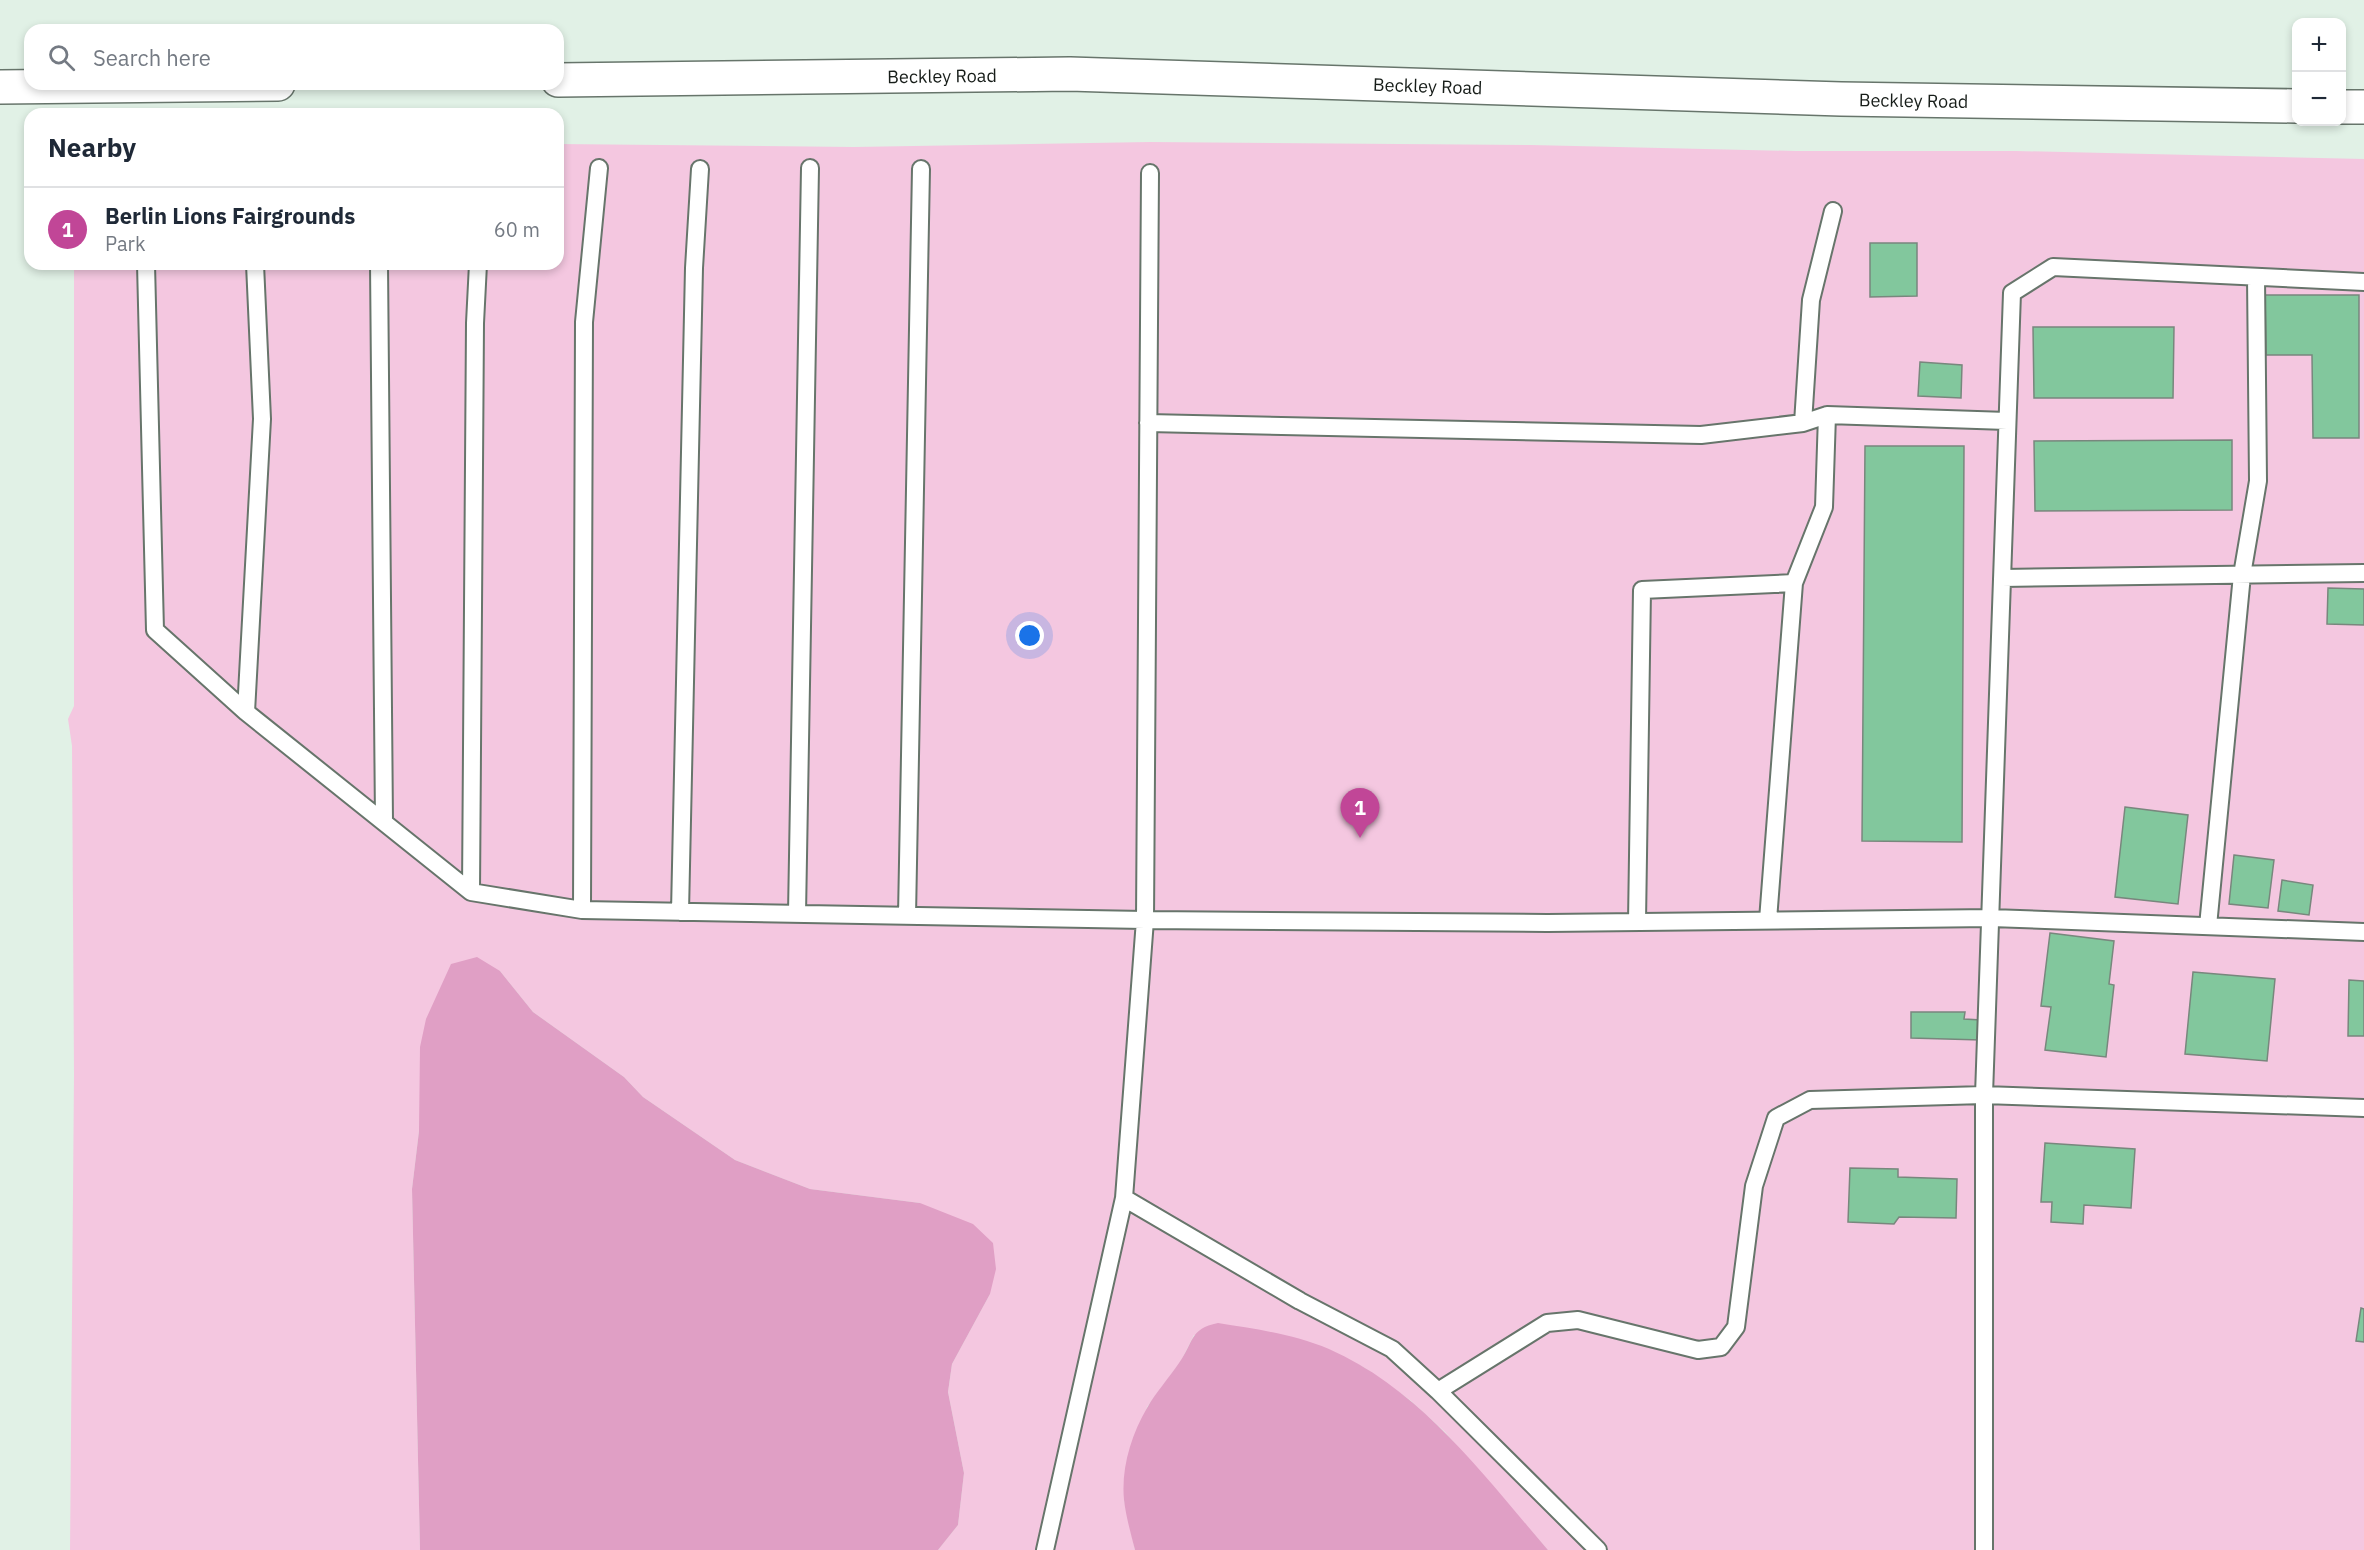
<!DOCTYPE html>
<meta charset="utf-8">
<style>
:root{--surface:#fff;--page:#f2f2f3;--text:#1f2937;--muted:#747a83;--line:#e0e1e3;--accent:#c14697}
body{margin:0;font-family:"IBM Plex Sans",sans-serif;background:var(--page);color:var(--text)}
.controls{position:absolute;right:18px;top:18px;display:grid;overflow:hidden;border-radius:12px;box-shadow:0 3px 9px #0003}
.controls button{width:54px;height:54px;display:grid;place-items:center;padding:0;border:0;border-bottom:2px solid var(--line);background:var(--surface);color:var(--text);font:30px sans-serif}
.you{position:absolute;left:1030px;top:636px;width:21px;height:21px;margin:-15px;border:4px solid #fff;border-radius:50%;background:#1a73e8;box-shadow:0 0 0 9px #1a73e833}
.badge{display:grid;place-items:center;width:39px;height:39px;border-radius:50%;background:var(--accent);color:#fff;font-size:20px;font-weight:700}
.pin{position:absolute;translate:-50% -50px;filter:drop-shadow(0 2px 3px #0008)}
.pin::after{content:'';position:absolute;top:32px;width:21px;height:18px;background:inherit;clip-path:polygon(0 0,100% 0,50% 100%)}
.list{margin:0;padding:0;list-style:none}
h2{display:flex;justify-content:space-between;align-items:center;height:78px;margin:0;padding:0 24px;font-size:26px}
h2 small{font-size:20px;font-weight:400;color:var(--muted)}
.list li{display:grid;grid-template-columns:39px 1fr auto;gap:18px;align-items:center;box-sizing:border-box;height:84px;padding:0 24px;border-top:2px solid var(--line)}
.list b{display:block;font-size:22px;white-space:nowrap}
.list p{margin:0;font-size:20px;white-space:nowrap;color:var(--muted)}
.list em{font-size:20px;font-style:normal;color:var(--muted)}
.icon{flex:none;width:33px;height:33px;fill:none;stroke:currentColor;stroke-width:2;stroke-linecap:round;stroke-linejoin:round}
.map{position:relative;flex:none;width:2364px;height:1550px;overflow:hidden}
.search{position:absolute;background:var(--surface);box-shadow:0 3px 9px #0003;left:24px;top:24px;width:540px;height:66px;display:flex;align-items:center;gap:15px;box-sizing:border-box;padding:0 21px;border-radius:18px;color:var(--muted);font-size:22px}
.panel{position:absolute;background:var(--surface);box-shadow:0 3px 9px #0003;left:24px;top:108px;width:540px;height:162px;border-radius:18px}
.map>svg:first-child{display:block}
.green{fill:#f4c7e0}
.forest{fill:#e09fc5}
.building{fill:#82c79d;stroke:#78877d;stroke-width:1.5}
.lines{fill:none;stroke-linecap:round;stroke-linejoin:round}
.service-casing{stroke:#67756b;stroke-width:20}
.minor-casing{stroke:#67756b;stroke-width:36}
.service{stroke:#fff;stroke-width:16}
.minor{stroke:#fff;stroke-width:33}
.labels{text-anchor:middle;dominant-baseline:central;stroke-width:6;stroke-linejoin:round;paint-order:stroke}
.street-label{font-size:18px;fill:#171d19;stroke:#fff}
</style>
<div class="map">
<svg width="2364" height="1550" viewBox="0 0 2364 1550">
<rect width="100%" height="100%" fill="#e1f1e6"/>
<path class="green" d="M 1150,142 L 1531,145 L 1796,151 L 2016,151 L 2364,159 L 2364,1550 L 1548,1550 L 1445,1432 L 1410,1400 L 1365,1368 L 1328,1349 L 1194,1335 L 1181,1361 L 1147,1407 L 1124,1500 L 1135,1550 L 938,1550 L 958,1525 L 964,1473 L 948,1392 L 952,1364 L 990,1294 L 920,1203 L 810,1189 L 735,1160 L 643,1097 L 624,1077 L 533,1012 L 500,971 L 419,1131 L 412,1189 L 420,1550 L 70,1550 L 74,1075 L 72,746 L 68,719 L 74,706 L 74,264 L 558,264 L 558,144 L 854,147 Z"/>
<path class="forest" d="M 477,957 L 500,971 L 533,1012 L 624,1077 L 643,1097 L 735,1160 L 810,1189 L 920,1203 L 973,1224 L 993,1243 L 996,1269 L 990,1294 L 952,1364 L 948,1392 L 964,1473 L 958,1525 L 938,1550 L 420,1550 L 412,1189 L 419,1131 L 420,1047 L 426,1019 L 451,964 Z
M 1218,1323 C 1256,1329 1293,1334 1329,1349 C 1422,1390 1484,1476 1548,1550 L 1135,1550 C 1131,1534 1126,1517 1124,1500 C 1121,1469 1131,1435 1147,1408 C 1156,1392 1169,1378 1179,1363 C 1194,1342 1189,1329 1218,1323 Z"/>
<path class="building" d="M 1870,243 L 1917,243 L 1917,296 L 1870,297 Z
M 2265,295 L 2359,295 L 2359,438 L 2313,438 L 2312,355 L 2266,355 Z
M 2033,327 L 2174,327 L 2173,398 L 2034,398 Z
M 1920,362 L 1962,365 L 1961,398 L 1918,396 Z
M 2232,440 L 2232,510 L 2035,511 L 2034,441 Z
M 1865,446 L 1964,446 L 1962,842 L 1862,841 Z
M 2328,588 L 2364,589 L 2364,625 L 2327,624 Z
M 2125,807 L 2188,815 L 2178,904 L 2115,897 Z
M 2234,855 L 2274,860 L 2268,908 L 2229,904 Z
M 2282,880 L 2313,885 L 2309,915 L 2278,911 Z
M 2050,933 L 2114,941 L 2109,984 L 2114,985 L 2106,1057 L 2045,1050 L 2051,1007 L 2041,1006 Z
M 2193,972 L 2275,979 L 2267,1061 L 2185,1054 Z
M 2349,980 L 2364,981 L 2364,1036 L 2348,1036 Z
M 1911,1012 L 1965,1012 L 1964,1019 L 1981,1020 L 1981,1040 L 1911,1038 Z
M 2045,1143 L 2135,1149 L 2131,1208 L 2084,1205 L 2083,1224 L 2051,1222 L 2052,1202 L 2041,1202 Z
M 1850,1168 L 1898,1169 L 1898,1177 L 1957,1179 L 1956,1218 L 1899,1217 L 1894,1224 L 1848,1222 Z
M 2361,1308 L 2364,1309 L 2364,1342 L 2356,1341 Z"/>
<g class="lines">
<g class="service-casing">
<path id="service" d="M 146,264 L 155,630 L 246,712 L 471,892 L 582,910 L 1145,920 L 1547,923 L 1991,918 L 2364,932
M 379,264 L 384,822
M 1148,423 L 1701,435 L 1803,423 L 1827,415 L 2007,421
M 1803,423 L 1811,300 L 1833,211
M 2002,578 L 2364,573
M 246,712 L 262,419 L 255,264
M 471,892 L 475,323 L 478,264
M 582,910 L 584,322 L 599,168
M 680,912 L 694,268 L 700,169
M 797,914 L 810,168
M 907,916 L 921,169
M 1768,920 L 1794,583
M 1637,922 L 1642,590 L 1794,583 L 1824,507 L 1827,415
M 2208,926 L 2242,575 L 2258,481 L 2256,277
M 1124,1198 L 1300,1301 L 1392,1349 L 1438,1391 L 1598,1550
M 1438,1391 L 1547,1323 L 1578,1320 L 1698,1350 L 1721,1347 L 1736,1327 L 1754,1186 L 1776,1118 L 1810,1100 L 1984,1095 L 2364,1108
M 1045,1550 L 1124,1198 L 1145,920 L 1150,173
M 1984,1550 L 1984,1095 L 2012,293 L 2053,267 L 2364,282"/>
</g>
<g class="minor-casing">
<g id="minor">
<path id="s1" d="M 558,80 L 1070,74 L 1841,99 L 2296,106"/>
<path d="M 0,87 L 278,84"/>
<path d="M 2342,107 L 2364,107"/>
</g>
</g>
<use href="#service" class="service"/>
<use href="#minor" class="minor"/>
</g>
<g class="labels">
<g class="street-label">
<text stroke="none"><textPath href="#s1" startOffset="384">Beckley Road</textPath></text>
<text stroke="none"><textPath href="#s1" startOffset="870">Beckley Road</textPath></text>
<text stroke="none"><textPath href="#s1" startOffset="1356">Beckley Road</textPath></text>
</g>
</g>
</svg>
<div class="controls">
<button>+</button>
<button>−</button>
</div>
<div class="you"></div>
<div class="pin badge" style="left:1360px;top:838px">1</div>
<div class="search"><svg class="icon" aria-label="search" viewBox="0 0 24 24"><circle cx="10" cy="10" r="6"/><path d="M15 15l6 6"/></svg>Search here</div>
<section class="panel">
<h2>Nearby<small></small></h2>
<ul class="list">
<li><span class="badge">1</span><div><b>Berlin Lions Fairgrounds</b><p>Park</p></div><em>60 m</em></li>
</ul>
</section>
</div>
